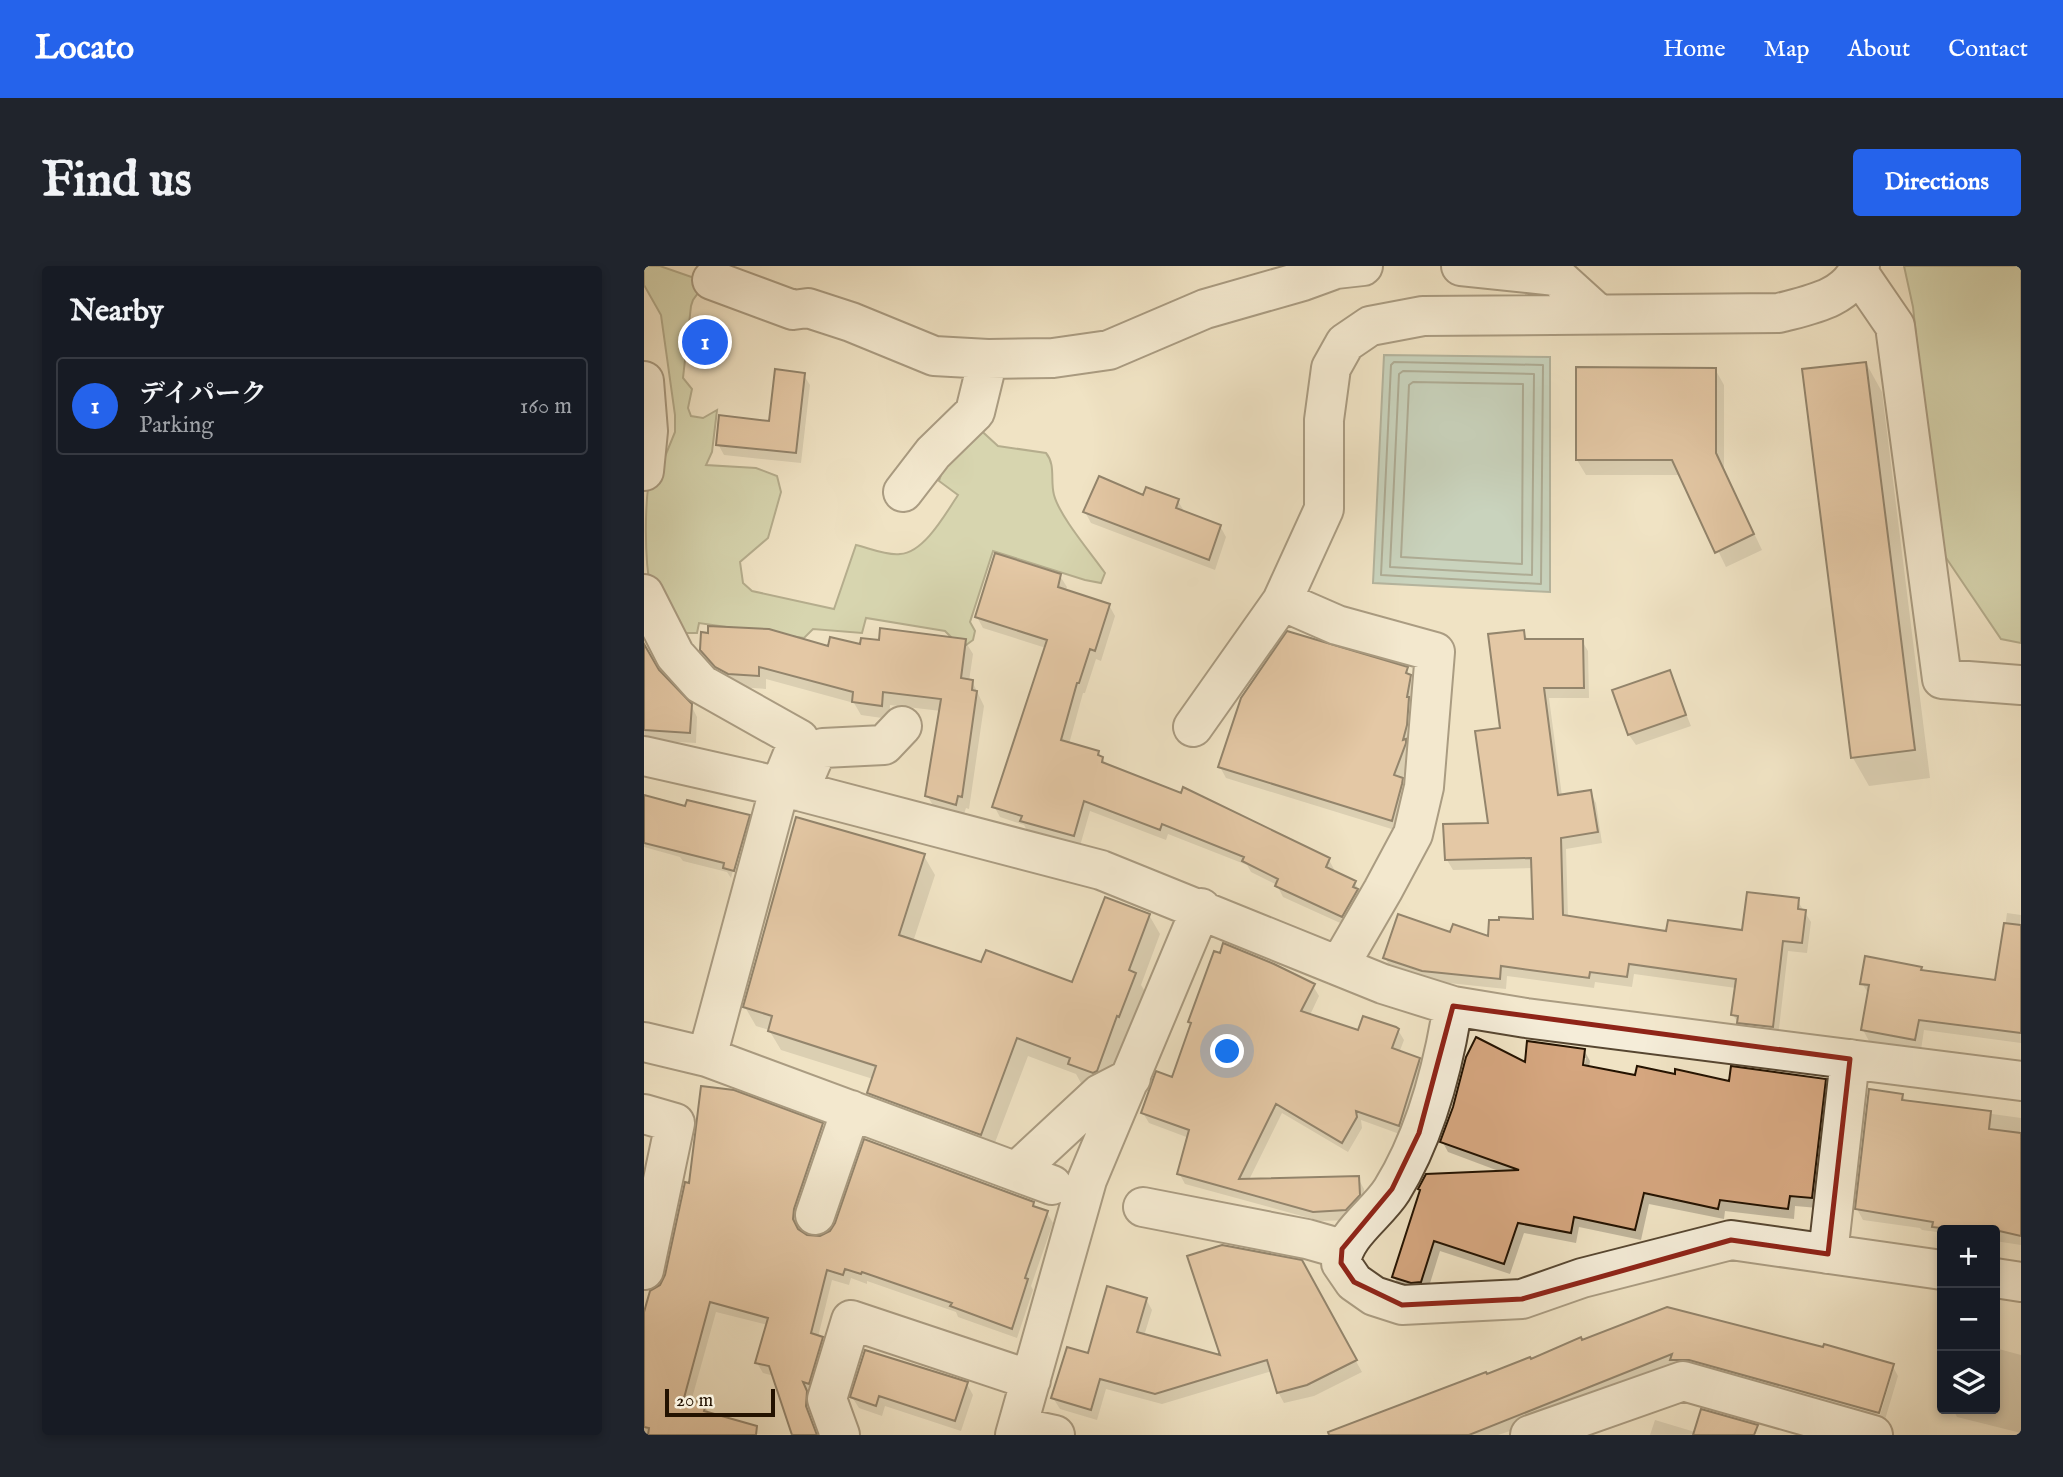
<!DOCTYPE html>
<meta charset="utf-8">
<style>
:root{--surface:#171b24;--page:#20242c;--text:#f1f3f6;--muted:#9ea1a6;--line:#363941;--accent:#2563eb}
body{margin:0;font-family:"IM FELL English","Noto Serif JP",serif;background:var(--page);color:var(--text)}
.controls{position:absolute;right:21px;bottom:21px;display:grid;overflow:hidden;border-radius:7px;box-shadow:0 4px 10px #0003}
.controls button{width:63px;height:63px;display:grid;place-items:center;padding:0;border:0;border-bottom:2px solid var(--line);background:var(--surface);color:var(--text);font:35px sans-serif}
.scale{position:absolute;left:21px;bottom:18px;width:110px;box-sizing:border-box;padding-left:7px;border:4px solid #231200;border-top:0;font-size:19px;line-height:24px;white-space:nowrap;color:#231200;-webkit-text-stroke:5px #f5edd9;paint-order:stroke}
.you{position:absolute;left:584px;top:786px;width:24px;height:24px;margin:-18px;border:5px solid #fff;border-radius:50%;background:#1a73e8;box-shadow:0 0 0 10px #1a73e833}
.badge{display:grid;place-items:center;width:46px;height:46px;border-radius:50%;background:var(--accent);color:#fff;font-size:23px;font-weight:700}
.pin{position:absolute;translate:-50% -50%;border:4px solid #fff;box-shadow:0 2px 7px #0006}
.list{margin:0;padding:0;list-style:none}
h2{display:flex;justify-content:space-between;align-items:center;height:91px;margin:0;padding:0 28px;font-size:30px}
h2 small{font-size:23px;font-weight:400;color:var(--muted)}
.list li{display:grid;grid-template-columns:46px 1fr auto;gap:21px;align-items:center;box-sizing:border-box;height:98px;margin:0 14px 14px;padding:0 14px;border:2px solid var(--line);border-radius:7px}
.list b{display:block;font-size:26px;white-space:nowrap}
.list p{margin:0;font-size:23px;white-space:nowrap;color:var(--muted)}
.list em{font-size:23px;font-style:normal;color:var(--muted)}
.icon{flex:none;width:38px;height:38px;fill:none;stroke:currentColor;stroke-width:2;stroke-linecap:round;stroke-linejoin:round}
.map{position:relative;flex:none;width:1377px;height:1169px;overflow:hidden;border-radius:7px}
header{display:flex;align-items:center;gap:42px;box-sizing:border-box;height:98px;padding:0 35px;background:var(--accent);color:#fff}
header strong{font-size:33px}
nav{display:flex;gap:38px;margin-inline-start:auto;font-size:24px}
.intro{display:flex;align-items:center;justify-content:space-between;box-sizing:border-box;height:168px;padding:0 42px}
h1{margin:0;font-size:49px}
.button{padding:18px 32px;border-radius:7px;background:var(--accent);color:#fff;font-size:24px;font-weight:700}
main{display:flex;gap:42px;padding:0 42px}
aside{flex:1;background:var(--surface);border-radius:7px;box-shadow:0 4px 10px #0003}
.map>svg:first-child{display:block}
.green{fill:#b8c495;stroke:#6e6b4a;stroke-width:2}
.water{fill:#9abeb4;stroke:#6a796c;stroke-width:2}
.shadow{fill:#0003;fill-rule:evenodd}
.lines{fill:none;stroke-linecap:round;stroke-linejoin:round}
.shore{stroke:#5e685a;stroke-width:2}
.building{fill:#d5a67f;stroke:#231200;stroke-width:2}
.minor-casing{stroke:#564631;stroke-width:42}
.minor{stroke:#f5edd9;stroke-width:38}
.marked{fill:none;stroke:#8f2418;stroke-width:5;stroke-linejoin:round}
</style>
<header>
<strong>Locato</strong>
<nav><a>Home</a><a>Map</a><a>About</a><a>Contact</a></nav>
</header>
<div class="intro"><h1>Find us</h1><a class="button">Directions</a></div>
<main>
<aside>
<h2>Nearby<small></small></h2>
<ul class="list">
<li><span class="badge">1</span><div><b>デイパーク</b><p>Parking</p></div><em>160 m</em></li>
</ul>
</aside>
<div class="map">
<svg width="1377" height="1169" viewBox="0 0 1377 1169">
<rect width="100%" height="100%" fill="#f0e3c4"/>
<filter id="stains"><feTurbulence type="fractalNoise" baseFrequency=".00286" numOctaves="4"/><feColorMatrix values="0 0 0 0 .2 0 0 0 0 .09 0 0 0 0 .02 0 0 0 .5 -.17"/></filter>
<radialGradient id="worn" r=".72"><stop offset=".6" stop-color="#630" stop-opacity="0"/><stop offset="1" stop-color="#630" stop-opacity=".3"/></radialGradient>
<path class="green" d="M 0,0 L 16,0 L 62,16 L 49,34 L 47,40 L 39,112 L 48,123 L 44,142 L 47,150 L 59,152 L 73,144 L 68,186 L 62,199 L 112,202 L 133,210 L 137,226 L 124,272 L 96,296 L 99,317 L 108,325 L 190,343 L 212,279 C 225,282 243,290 256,288 C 280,287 302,247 314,229 L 295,215 L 305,185 L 331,159 L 354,180 L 402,187 C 412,199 406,214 410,229 C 416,251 447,287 461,307 L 457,317 L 441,314 L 349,285 L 326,356 L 331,365 L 329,374 L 318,382 L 301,365 L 222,352 L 218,367 L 169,363 L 160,372 L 55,357 L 53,367 L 34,367 C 25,354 13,340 7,326 C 0,292 0,232 8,197 L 20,193 L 31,166 L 31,149 L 17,49 L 0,19 Z
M 1260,0 L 1377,0 L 1377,377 L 1357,373 L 1294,280 L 1269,41 Z"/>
<path class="water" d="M 740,89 L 906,91 L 906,326 L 729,317 Z"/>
<path class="shadow" d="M 1222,97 L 1238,126 L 1286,512 L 1225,520 L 1209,492 Z
M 1071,103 L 1080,119 L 1080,204 L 1118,284 L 1082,301 L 1037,209 L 942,209 L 933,194 Z
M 159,108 L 166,119 L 157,197 L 80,189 L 74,178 L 127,157 Z
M 500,231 L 534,235 L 540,245 L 576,260 L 582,271 L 571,304 L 447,257 L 441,246 Z
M 416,310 L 423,321 L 421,325 L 465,339 L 471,350 L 457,395 L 452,393 L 441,427 L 439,427 L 425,478 L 454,486 L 463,500 L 685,594 L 691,605 L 690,607 L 711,617 L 717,628 L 705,661 L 639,631 L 633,619 L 607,606 L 603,599 L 524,568 L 522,574 L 446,545 L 436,580 L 384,566 L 380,559 L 356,551 L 350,540 L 402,382 L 339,362 L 333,351 Z
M 879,365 L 884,374 L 938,375 L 944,385 L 945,432 L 905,432 L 918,530 L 946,526 L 952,537 L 958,577 L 922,583 L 924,652 L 1024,667 L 1100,665 L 1153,634 L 1167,656 L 1163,687 L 1144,685 L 1134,771 L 1101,767 L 1089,749 L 1092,722 L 990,708 L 988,721 L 951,716 L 950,722 L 863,710 L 862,723 L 785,715 L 747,702 L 741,692 L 807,668 L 845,672 L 891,655 L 889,602 L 809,604 L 803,594 L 846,559 L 858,463 Z
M 321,375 L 329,388 L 325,415 L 328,415 L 340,440 L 325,543 L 322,542 L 319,551 L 291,543 L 283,529 L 297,445 L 246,439 L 245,453 L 217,449 L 210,437 L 122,413 L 122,423 L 93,421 L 80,414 L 66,398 L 58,384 L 185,382 L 217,381 L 236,376 Z
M 0,380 L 14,405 L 47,439 L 53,451 L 52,477 L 0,474 Z
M 762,403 L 772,421 L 767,488 L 758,514 L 764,524 L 754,565 L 582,512 L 576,501 Z
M 1025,406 L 1047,460 L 992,479 L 985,469 L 970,425 Z
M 0,530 L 42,542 L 104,550 L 111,561 L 96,615 L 90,613 L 105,557 L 102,557 L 87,612 L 83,606 L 39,595 L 36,591 L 0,581 Z
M 280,590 L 291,609 L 269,676 L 338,698 L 429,719 L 505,649 L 516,668 L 497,719 L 502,727 L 460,825 L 437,817 L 432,808 L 384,790 L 347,887 L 236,846 L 225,827 L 229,813 L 137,784 L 125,764 L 112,760 L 101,741 Z
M 1363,647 L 1377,649 L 1377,777 L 1280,764 L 1277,784 L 1225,775 L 1219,764 L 1225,729 L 1218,717 L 1277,703 L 1279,706 L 1353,716 Z
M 669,720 L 675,730 L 666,749 L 715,766 L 754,764 L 760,774 L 755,787 L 775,793 L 781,804 L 761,870 L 717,854 L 718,862 L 704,886 L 638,847 L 605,914 L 714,912 L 720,923 L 721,940 L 708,954 L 676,955 L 541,918 L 535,907 L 545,872 L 505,857 L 499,847 L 529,814 L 548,759 L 546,756 Z
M 940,784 L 946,795 L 945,802 L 992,811 L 1032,810 L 1087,817 L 1181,815 L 1187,826 L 1174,942 L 1151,940 L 1150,953 L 1081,945 L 1080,953 L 1005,938 L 997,974 L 935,961 L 932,977 L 880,967 L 866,1008 L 796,985 L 783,1027 L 756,1021 L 750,1011 L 860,907 L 804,886 L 798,875 L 882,798 ZM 938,792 L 942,792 L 939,808 Z
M 1258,829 L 1262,836 L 1377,852 L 1377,979 L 1351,975 L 1351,964 L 1298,964 L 1298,972 L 1293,966 L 1278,964 L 1276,962 L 1219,954 L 1213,943 Z
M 178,859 L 184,869 L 155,954 L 154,964 L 163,971 L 176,972 L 389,937 L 393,943 L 403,947 L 409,957 L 387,1020 L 389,1024 L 373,1072 L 314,1051 L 312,1046 L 223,1015 L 223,1018 L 207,1012 L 205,1019 L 188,1014 L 174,1071 L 178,1072 L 184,1082 L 170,1127 L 163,1125 L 167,1137 L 167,1152 L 173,1169 L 150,1169 L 130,1110 L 119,1107 L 113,1097 L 124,1059 L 72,1046 L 47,1136 L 61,1139 L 66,1149 L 72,1169 L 0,1169 L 0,1053 L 23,1009 L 46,919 Z
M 657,996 L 718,1106 L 670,1130 L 640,1137 L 634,1126 L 628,1105 L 518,1138 L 462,1123 L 453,1154 L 416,1143 L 409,1132 L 445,1090 L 502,1033 L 508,1044 L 500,1070 L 578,1092 Z
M 938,1076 L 1248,1099 L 1254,1110 L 1240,1157 L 1234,1156 L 1249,1105 L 1246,1105 L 1230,1155 L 1052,1104 L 854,1169 L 684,1169 L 757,1139 Z
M 1351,1082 L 1377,1089 L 1377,1167 L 1313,1151 L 1309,1143 L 1351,1143 Z
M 323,1118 L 329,1129 L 317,1165 L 241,1140 L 238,1150 L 215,1142 L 208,1131 Z
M 1011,1154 L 1051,1166 L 1052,1169 L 1006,1169 Z"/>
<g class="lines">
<path class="shore" d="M 750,96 L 899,99 L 897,318 L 737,309 L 747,99 Z
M 759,105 L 890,108 L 888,309 L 746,301 L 755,108 Z
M 769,116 L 879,118 L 878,298 L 757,291 L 765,119 Z"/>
</g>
<path class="building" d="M 1222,96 L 1271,484 L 1207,492 L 1158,103 Z
M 932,101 L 1072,102 L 1072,187 L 1110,268 L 1071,287 L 1028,194 L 932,194 Z
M 131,103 L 161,107 L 152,187 L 72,179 L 75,149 L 125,155 Z
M 455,210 L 499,229 L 502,221 L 535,233 L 532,242 L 577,259 L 565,294 L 439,246 Z
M 351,287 L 417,308 L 414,321 L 466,338 L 451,385 L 446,383 L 435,417 L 433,417 L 417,474 L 455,485 L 454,489 L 459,491 L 458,496 L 537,527 L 539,521 L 686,592 L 682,601 L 712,615 L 709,621 L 714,623 L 698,651 L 631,620 L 634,613 L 598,595 L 600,591 L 518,558 L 516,564 L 440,535 L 430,570 L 376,555 L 378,550 L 348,541 L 403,374 L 331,351 Z
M 64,360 L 125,363 L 184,380 L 186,371 L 216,378 L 217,372 L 235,374 L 236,362 L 322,373 L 317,412 L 329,414 L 328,424 L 333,425 L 318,531 L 314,530 L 312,539 L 281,530 L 297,433 L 239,426 L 238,440 L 208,436 L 209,426 L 115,401 L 115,410 L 84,408 L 71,401 L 56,384 L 57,366 L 64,367 Z
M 880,364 L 881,373 L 939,373 L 940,422 L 900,422 L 914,529 L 947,524 L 954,566 L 917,572 L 919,649 L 1022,665 L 1024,654 L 1098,664 L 1103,626 L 1155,632 L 1154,643 L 1162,644 L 1158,677 L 1139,675 L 1129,761 L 1093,757 L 1094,750 L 1087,749 L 1092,713 L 985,698 L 983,711 L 946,706 L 945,712 L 857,700 L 856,713 L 778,705 L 739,692 L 754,648 L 806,666 L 809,658 L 844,670 L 845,654 L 855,654 L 855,651 L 889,653 L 887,592 L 801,594 L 799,558 L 844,557 L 831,465 L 856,462 L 844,368 Z
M 643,365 L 764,401 L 762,407 L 767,409 L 763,431 L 765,431 L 763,459 L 759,474 L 762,473 L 762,477 L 750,509 L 759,512 L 758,518 L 748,555 L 574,501 L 597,432 Z
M 0,378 L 15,404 L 48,438 L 46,467 L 0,464 Z
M 1026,404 L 1042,449 L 984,469 L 968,424 Z
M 0,529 L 41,540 L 43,534 L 106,549 L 90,605 L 79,602 L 80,597 L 0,577 Z
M 152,551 L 281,588 L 255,669 L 337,696 L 342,684 L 428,716 L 461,631 L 506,648 L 485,704 L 492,707 L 475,751 L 473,750 L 453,805 L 449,807 L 424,798 L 426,792 L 373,772 L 337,869 L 223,827 L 232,800 L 124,765 L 128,750 L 99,741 Z
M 1360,657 L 1377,659 L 1377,767 L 1275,754 L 1271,774 L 1217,764 L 1225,719 L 1216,718 L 1221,690 L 1278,701 L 1277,704 L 1351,714 Z
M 579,677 L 630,698 L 671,718 L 657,745 L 714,764 L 719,750 L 752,761 L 755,763 L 748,782 L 776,792 L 755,860 L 712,845 L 713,851 L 698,877 L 632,838 L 595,913 L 715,910 L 716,929 L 702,944 L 669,946 L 533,908 L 545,864 L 497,847 L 512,805 L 528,811 L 547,757 L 544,756 L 570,685 L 576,687 Z
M 832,771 L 881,796 L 883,775 L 941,783 L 939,799 L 991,809 L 993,800 L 1031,808 L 1031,803 L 1085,815 L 1087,800 L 1182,813 L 1168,932 L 1146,930 L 1144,943 L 1076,934 L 1074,943 L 1000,927 L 991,964 L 930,951 L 927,967 L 874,957 L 860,998 L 790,975 L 777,1016 L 767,1017 L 748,1011 L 776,924 L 774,923 L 782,908 L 875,904 L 796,876 L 809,841 L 822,791 Z
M 57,820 L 90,824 L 179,857 L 150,943 L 149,953 L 154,963 L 163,969 L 176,970 L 186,965 L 191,957 L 220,873 L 390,936 L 389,940 L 404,945 L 381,1012 L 384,1013 L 368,1063 L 306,1040 L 308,1037 L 218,1006 L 217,1008 L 201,1003 L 199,1009 L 183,1004 L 167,1067 L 179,1071 L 165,1118 L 159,1116 L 163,1125 L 162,1140 L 173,1169 L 148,1169 L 125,1100 L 111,1097 L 124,1052 L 66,1036 L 40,1132 L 62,1138 L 60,1145 L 113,1160 L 112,1169 L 4,1169 L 5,1162 L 0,1161 L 0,1046 L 6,1025 L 16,1019 L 21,1009 L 41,916 L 45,917 Z
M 1225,823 L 1259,828 L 1258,834 L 1347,845 L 1345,863 L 1377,867 L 1377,970 L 1351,964 L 1314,964 L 1288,961 L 1289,956 L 1211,943 Z
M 578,979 L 658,994 L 713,1094 L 663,1119 L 633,1127 L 623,1094 L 511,1128 L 456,1113 L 447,1144 L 407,1132 L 423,1081 L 444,1087 L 463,1020 L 503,1032 L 493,1066 L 576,1089 L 543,990 Z
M 1023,1041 L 1179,1081 L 1180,1078 L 1250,1098 L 1235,1147 L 1045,1094 L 1026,1094 L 1028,1088 L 825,1169 L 685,1169 L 684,1166 L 842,1106 L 843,1108 L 886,1091 L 887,1093 L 937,1071 L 938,1074 Z
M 221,1084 L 324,1116 L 311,1155 L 235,1130 L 232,1140 L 206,1131 Z
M 1057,1143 L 1114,1159 L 1110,1169 L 1049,1169 Z"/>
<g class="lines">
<g class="minor-casing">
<path id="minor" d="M 817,0 L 912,10 L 954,48
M 1214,6 L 1251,60 L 1298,413 L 1377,419
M 68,14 L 149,44 L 164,42 L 207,56 L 290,90 L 344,93 L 409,92 L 465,84 L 561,43 L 659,15 L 692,3 L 719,0
M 0,115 L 4,165 L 0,205
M 259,226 L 289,187 L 331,146 L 344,93
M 0,328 L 31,389 L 57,418 L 155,473 L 136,520 L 63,791
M 549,461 L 638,335
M 0,490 L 155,525 L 457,604 L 739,718 L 809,740 L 882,752 L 1377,815
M 155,525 L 171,488 L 179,482 L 240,479 L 258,460
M 695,700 L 739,624 L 769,568 L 780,521 L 791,386 L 693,359 L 638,335 L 680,243 L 680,154 L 687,102 L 701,77 L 726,60 L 779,50 L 1135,47 C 1165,39 1204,33 1216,0
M 809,740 C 799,802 782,869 748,924 C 733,948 700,968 697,997 L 710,1016 L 730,1030 L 758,1039 L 878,1033 L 938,1012 L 1087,974 L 1298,1004
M 0,776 L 63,791 L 408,919
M 0,848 L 31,857 L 0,1004
M 373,905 L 456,828 L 487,812
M 499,941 L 663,973 L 698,983
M 171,949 L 207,844
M 1184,988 L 1206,793
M 1351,1012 L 1377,1016
M 374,1161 L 411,1169
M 196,1169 L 183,1133 L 207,1054 L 387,1114
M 371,1169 L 443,914 L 557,642
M 886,1169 L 1039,1115 L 1229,1169"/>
</g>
<use href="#minor" class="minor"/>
</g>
<path d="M0 0H1377V1169H0ZM 809,740 L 1206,793 L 1184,988 L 1087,974 L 878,1033 L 758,1039 L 710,1016 L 697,997 L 698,983 L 748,923 L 775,867 Z" fill="#f0e3c4" fill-opacity=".55" fill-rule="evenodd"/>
<path class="marked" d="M 809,740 L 1206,793 L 1184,988 L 1087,974 L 878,1033 L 758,1039 L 710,1016 L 697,997 L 698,983 L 748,923 L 775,867 Z"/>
<rect width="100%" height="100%" filter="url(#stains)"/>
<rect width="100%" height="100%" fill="url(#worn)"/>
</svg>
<div class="controls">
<button>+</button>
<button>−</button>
<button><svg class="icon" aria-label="layers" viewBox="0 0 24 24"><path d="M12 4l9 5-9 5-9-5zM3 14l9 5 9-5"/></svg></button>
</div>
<div class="scale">20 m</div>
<div class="you"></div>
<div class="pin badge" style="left:61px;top:76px">1</div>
</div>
</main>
